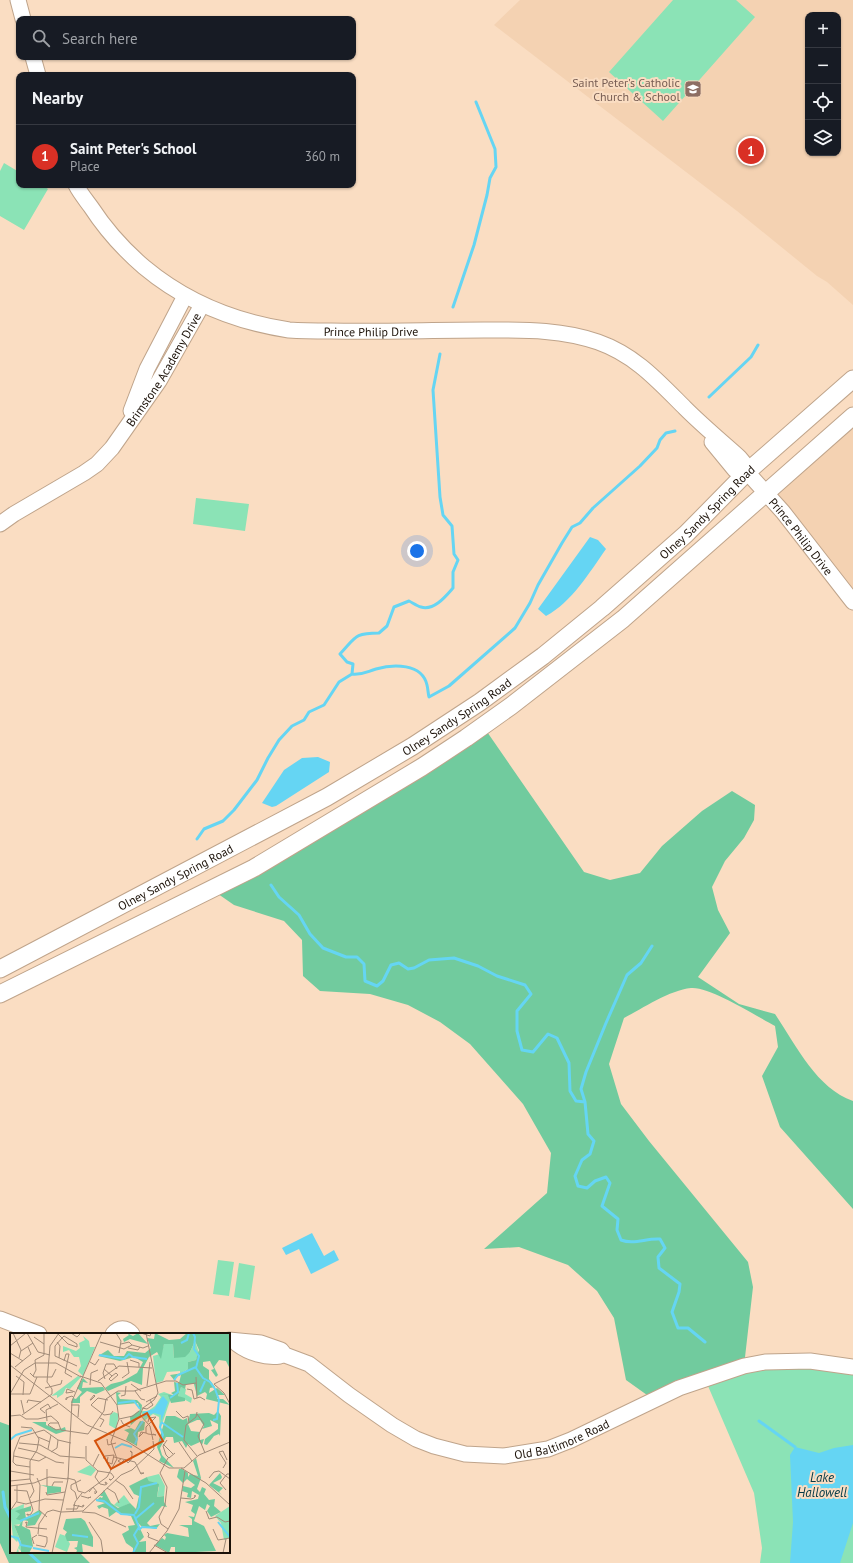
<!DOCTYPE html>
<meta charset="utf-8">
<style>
:root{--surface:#171b24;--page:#242831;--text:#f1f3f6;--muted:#9ea1a6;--line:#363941;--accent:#d93025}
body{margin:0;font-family:"PT Sans",sans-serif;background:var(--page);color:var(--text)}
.controls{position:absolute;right:12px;top:12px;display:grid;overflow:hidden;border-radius:8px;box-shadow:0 1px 3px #0004}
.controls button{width:36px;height:36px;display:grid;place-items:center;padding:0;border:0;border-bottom:1px solid var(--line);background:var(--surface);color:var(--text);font:20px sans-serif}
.you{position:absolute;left:417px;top:551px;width:14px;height:14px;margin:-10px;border:3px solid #fff;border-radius:50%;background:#1a73e8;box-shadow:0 0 0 6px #1a73e833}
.badge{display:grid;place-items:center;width:26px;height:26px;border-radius:50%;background:var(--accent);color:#fff;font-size:13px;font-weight:700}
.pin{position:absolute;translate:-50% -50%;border:2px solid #fff;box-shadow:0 1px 4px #0006}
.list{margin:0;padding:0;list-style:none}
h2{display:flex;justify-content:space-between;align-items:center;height:52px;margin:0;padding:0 16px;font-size:17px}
h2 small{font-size:13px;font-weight:400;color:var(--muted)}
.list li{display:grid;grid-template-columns:26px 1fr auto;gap:12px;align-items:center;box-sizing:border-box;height:64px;padding:0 16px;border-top:1px solid var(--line)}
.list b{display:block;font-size:15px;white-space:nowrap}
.list p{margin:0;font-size:13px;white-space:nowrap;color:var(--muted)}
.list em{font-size:13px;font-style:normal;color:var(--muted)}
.icon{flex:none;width:22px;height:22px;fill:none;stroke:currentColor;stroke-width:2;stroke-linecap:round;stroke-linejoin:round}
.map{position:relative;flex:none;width:853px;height:1563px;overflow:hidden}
.search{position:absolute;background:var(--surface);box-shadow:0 1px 3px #0004;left:16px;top:16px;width:340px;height:44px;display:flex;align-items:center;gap:10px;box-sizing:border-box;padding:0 14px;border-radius:8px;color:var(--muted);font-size:15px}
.panel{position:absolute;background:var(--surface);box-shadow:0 1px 3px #0004;left:16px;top:72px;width:340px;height:116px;border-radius:8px}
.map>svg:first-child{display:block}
.built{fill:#f4d2b2;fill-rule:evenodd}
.green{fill:#8be3b6}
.forest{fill:#71cb9e}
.water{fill:#65d5f3}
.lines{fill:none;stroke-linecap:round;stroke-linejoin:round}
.stream{stroke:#65d5f3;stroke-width:3}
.secondary-casing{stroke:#bfa48b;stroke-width:17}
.primary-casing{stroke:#bfa48b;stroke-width:19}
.secondary{stroke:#fff;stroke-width:15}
.primary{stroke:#fff;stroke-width:17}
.labels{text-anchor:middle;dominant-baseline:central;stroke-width:4;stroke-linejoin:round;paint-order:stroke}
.education-label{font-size:12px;fill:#785e54;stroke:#faddc2;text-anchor:end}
.street-label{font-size:12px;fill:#1b1108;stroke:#faddc2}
.water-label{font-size:13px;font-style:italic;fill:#043a46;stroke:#faddc2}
.inset-river{fill:none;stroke:#65d5f3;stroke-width:2}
.inset-road{fill:none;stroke:#a18b78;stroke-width:1}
.view{fill:#d4520c;fill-opacity:0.15;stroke:#d4520c;stroke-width:2}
.inset-edge{fill:none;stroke:#1b1108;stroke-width:2}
</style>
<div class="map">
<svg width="853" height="1563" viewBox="0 0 853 1563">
<rect width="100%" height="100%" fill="#faddc2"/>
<path class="built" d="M 520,0 L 853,0 L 853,305 L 827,282 L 817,276 L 737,211 L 494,25 ZM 808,15 L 838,15 L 838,153 L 808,153 Z
M 853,416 L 853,602 L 766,493 Z"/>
<path class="green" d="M 673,0 L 736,0 L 755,17 L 663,121 L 609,72 Z
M 4,163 L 19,172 L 19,185 L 42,185 L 48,189 L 24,230 L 0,216 L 0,171 Z
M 196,498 L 249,504 L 245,531 L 193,524 Z
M 218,1260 L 234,1262 L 229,1296 L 213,1294 Z
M 239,1263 L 255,1266 L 250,1300 L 234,1297 Z
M 744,1366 L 853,1367 L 853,1563 L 760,1563 L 762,1548 L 754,1493 L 705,1379 Z"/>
<path class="forest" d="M 483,726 L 584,872 L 610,880 L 640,873 L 662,846 L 702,811 L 732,791 L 755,805 L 754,820 L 744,838 L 725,861 L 712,887 L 718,910 L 730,933 L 698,977 L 739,1004 L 775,1014 C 796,1045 816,1088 853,1101 L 853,1209 L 780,1127 L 762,1076 L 778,1047 L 775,1026 C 758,1017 709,986 691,988 C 670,990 643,1008 624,1018 L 609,1064 L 621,1104 L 649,1141 L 748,1262 L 753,1287 L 744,1366 L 654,1400 L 626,1380 L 614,1318 L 597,1291 L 568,1265 L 519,1247 L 484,1249 L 547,1193 L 551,1153 L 523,1104 L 470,1044 L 440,1022 L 408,1005 L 370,994 L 320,991 L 303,976 L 302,940 L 284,921 L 234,905 L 211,889 Z
M 0,1422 L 11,1426 L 11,1552 L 79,1552 L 90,1563 L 9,1563 L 0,1543 Z"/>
<path class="water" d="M 590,537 L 598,540 L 606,549 C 589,573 572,602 546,616 L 538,609 Z
M 318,757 L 330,762 L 329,772 L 276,806 L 272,807 L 262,803 L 284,770 L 302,758 Z
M 312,1233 L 324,1256 L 334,1250 L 339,1260 L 311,1274 L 299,1249 L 286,1255 L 282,1248 Z
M 853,1445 L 853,1523 L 840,1563 L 790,1563 L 793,1522 L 790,1455 L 795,1447 L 819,1453 L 834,1448 Z"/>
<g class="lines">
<path class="stream" d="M 453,307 L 474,245 L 487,195 L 490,178 L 496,167 L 495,149 L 476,102
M 709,397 L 751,357 L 758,345
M 352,674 C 363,675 366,672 376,669 C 393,664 422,663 427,685 C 428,689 428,693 429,697 L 449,686 L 515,628 L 530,603 L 538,585 L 562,543 L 572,527 L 580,523 L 593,508 L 640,466 L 657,448 L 660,440 L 666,433 L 675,431
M 197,839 L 204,829 L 223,821 L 234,810 L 257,780 L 268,758 L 279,740 L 292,726 L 304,720 L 309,712 L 324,705 L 339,682 L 352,674 L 353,664 L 347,662 L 340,654 C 356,637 354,633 379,633 L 387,626 L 394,607 L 409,601 C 413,603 417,606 421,607 C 434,611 446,596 453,588 L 453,572 L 458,560 L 454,554 L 452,526 L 443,515 L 440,497 L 433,390 L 440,354
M 271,885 L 279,897 L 299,915 L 310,934 L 323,948 L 346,957 L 357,957 L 364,964 L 365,981 L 377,986 L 383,981 L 391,965 L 399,963 L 408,969 L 414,968 L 429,960 L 454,958 L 478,966 L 497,976 L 525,985 L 531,994 L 517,1011 L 517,1031 L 522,1050 L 533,1052 L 548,1034 L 557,1038 L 569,1063 L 570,1091 L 576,1101 L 585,1102 L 588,1134 L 594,1141 L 590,1154 L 582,1160 L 575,1176 L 578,1186 L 587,1188 L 595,1181 L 606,1177 L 610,1183 L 602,1206 L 618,1219 L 617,1230 L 621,1240 C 634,1245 646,1238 660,1239 L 665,1248 L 658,1257 L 659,1268 L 680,1284 L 679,1292 L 672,1312 L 678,1328 L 688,1328 L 705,1342
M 585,1102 L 581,1089 L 586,1072 L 606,1023 L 627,975 L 641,963 L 652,946
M 759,1421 L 795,1447
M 3,1492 L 5,1507 L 11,1519
M 28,1552 L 40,1563"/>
<g class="secondary-casing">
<g id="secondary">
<path d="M 18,0 L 23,19"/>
<path d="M 33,57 L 38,75"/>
<path id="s1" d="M 76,185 C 80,193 86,200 91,207 C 106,230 123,249 144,267 C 186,302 236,322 289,330 C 303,331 318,331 331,331 C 382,332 433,330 484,330 C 523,330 561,329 598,342 C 635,355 658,381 685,408 C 702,425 721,441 739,457 L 744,463 L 747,472 L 783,512 L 853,602"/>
<path d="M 131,411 L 147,369 L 185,296"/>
<path d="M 712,442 L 735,470 L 747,472"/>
<path id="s2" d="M 0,524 L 14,514 L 84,473 L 97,464 L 112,448 L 159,381 L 202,305"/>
<path d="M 0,1319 L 39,1334"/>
<path d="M 113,1334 C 119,1327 126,1327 132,1334"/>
<path id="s3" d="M 229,1340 L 261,1343 L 281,1350 L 285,1355 L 309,1364 L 349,1395 L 392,1425 L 416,1439 L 434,1446 L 465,1454 L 504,1456 L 548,1449 L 571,1440 L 679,1388 L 744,1366 L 765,1362 L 810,1361 L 853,1367"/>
<path d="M 237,1344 C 249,1353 265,1358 280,1356"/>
</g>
</g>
<g class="primary-casing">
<g id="primary">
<path id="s4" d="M 0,969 L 327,797 L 413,746 L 480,702 L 543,656 L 602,608 L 686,534 L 747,472 L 853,379"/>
<path d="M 0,994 L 254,868 L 422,767 L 466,738 L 511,706 L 623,619 L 853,416"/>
</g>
</g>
<use href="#secondary" class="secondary"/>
<use href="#primary" class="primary"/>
</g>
<defs>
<g id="school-square" transform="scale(0.9)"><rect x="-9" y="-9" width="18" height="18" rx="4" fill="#8d6e63" stroke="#faddc2"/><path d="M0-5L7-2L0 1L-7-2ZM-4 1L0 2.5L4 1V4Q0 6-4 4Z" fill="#fff"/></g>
</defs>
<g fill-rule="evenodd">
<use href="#school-square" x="693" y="89"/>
</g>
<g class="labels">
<g class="education-label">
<text x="680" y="82">Saint Peter's Catholic<tspan x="680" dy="14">Church &amp; School</tspan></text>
</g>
<g class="street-label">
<text stroke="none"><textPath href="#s1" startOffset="349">Prince Philip Drive</textPath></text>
<text stroke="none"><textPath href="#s2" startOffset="230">Brimstone Academy Drive</textPath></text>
<text stroke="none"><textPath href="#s4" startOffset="846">Olney Sandy Spring Road</textPath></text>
<text stroke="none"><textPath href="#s1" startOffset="862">Prince Philip Drive</textPath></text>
<text stroke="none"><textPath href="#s4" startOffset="522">Olney Sandy Spring Road</textPath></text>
<text stroke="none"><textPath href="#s4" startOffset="198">Olney Sandy Spring Road</textPath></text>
<text stroke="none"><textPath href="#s3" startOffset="367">Old Baltimore Road</textPath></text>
</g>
<g class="water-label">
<text x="822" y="1477">Lake<tspan x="822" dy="15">Hallowell</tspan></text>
</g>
</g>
<g transform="translate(10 1333)">
<rect width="220" height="220" fill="#faddc2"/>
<path d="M 73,3 L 79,8 L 80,14 L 85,14 L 73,43 L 68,38 L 71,33 L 69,24 L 64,24 L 59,17 L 53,19 L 53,13 L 66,18 L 70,15 L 69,10 L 75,7 ZM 185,8 L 189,20 L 186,27 L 178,29 L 178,36 L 170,41 L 170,38 L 157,39 L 153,48 L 146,50 L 143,23 L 150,21 L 150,25 L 154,11 L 163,11 L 164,25 L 180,19 ZM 68,43 L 71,44 L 60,56 L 56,55 L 53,61 L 47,65 L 47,62 L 41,63 ZM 171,54 L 176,56 L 175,61 L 182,65 L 181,70 L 168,63 ZM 154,59 L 162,62 L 150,97 L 149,84 L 143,81 L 134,88 L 131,78 L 138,78 L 145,73 L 151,64 L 148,61 ZM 104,79 L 109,81 L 106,96 L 99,92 L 100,82 ZM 80,132 L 86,137 L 81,143 L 67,139 ZM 149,141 L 155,153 L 154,163 L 147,164 L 149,154 L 139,148 L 137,144 ZM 114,162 L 120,170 L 110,175 L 104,172 ZM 14,171 L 13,185 L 6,184 L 12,186 L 11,191 L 4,192 L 11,209 L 11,218 L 8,215 L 9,220 L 6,220 L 10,210 L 9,205 L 7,209 L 3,205 L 0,177 ZM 220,173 L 220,205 L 214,207 L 211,190 L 205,183 ZM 50,201 L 56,203 L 60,211 L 57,219 L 45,214 Z" fill="#8be3b6"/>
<path d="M 117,0 L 123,3 L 128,0 L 138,11 L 120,6 L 114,9 L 113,6 L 119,2 ZM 145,0 L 159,7 L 170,6 L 177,0 L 220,0 L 220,36 L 216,28 L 209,27 L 204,34 L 208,42 L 206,44 L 201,37 L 204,36 L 200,28 L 193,29 L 193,33 L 199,37 L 199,46 L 205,54 L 200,55 L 199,60 L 207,55 L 215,62 L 208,62 L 207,66 L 213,66 L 220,72 L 196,66 L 197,61 L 195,59 L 187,63 L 184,51 L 176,51 L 175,56 L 171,54 L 168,63 L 175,65 L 175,68 L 161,70 L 158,62 L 148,61 L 164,62 L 161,60 L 165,58 L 164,49 L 169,50 L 171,42 L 166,44 L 165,48 L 160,42 L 173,40 L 178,36 L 178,29 L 186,27 L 189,17 L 185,8 L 180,19 L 175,24 L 164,25 L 163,11 L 154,11 L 151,26 L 147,19 L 139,24 L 133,35 L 132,52 L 121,48 L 98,58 L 95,55 L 101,51 L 113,48 L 127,40 L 133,29 L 124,24 L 110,28 L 88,23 L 98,17 L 104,23 L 114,23 L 117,18 L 135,20 L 141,15 L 137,5 L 144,6 ZM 73,45 L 78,50 L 73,49 L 72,55 L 93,54 L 95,57 L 86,61 L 77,58 L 70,64 L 70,70 L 61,70 L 63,65 L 66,66 L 72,59 L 67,55 ZM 106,59 L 111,60 L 108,62 L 110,66 L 127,67 L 132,72 L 131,83 L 121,92 L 121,95 L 125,97 L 130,88 L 135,89 L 134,97 L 128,99 L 127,113 L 116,107 L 119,100 L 114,97 L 121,95 L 120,84 L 130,77 L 128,70 L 107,72 ZM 208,78 L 211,83 L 210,103 L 209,101 L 204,103 L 197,112 L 194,111 L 195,106 L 208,96 L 208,91 L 200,87 L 202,93 L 192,96 L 194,93 L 190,87 L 187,87 L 178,91 L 181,98 L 190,99 L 190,107 L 194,106 L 192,112 L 190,109 L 181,113 L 178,111 L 176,115 L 172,108 L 164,110 L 163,104 L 156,104 L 150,115 L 152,122 L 164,135 L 149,128 L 151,124 L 147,114 L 156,83 L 165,83 L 173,87 L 177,85 L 178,90 L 180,81 L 199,80 L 204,82 ZM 22,89 L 36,89 L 36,92 L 48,97 L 55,94 L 56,98 L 46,101 ZM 186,125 L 191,145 L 187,156 L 190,159 L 192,154 L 196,156 L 194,161 L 199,167 L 205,166 L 204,173 L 211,179 L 201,184 L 197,178 L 200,173 L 197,171 L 195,177 L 189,173 L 184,188 L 194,193 L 206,218 L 165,220 L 165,214 L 161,214 L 159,220 L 145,212 L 152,205 L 155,207 L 156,204 L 154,202 L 157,200 L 179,204 L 178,195 L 169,192 L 182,192 L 182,186 L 178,183 L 184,184 L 185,181 L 181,178 L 183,172 L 175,169 L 188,166 L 189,162 L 182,158 L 181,165 L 177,164 L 178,160 L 172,158 L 173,153 L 181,155 L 185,152 L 177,146 L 173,150 L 167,144 L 169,136 L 172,136 L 178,140 L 178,144 L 180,141 L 188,143 L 183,128 ZM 210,140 L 212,144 L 211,146 L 203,150 L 213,155 L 209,159 L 212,162 L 199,152 ZM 137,144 L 139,148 L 149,151 L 147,164 L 154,163 L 154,169 L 157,174 L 152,173 L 137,190 L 140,193 L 150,191 L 146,196 L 131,193 L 127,189 L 134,204 L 129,209 L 136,208 L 136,219 L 123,220 L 123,215 L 116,210 L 112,201 L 119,197 L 118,193 L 125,192 L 121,183 L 106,179 L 99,184 L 98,176 L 92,174 L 89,176 L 87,173 L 95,170 L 86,168 L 90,164 L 92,165 L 93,163 L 90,163 L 94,157 L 101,170 L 108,175 L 120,170 L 126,176 L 129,163 L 124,161 L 119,153 ZM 30,152 L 51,154 L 51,159 L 37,161 L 37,154 ZM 21,173 L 21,178 L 15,179 L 16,185 L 29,177 L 32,180 L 25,192 L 17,193 L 18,188 L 13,187 L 12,193 L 20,197 L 23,213 L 19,220 L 11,220 L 11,209 L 4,192 L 9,193 L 12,188 L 6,186 L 10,181 L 5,178 ZM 56,186 L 71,185 L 75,188 L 83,204 L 83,214 L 72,211 L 73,220 L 66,220 L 67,217 L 64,215 L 67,214 L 68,208 L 57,208 L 55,202 L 57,199 L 53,196 Z" fill="#71cb9e"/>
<path d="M 153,63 L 158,69 L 151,89 L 151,82 L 144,80 L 134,84 L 133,79 L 144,76 Z" fill="#65d5f3"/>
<path class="inset-river" d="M 183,0 L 185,4 L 184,16 L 189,23 L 186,35 L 193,45 L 200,49 L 205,56 L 209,67 L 208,77M 171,10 L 177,7 L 179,0M 89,22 L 114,26 L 119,21 L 123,24 L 137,26M 164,47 L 168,42 L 186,34M 190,59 L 195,48M 160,65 L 168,59 L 167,50M 108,70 L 124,68 L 130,76M 203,87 L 207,86 L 208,77M 151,89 L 173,104M 0,107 L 6,102 L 22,97M 150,109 L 153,102 L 150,94 L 151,90M 125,111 L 127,106 L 124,101 L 133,88M 105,115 L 112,111 L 122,114M 86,167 L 94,168 L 111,181 L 124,182 L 129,194 L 124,202 L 128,210 L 123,220M 125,181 L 129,174 L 131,154 L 147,150M 125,186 L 144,170M 10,188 L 29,180M 208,189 L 220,204M 129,197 L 132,194 L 147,195M 62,202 L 78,204M 0,203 L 8,205 L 11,212 L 22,214M 23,215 L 39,218"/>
<path class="inset-road" d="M 3,0 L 11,17 L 9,25M 17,0 L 28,19 L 40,22M 61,0 L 67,4 L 71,0M 106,0 L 111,8 L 109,20M 131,0 L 140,3 L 141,0M 136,0 L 148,60 L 144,67 L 133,75 L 130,82 L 140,93 L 143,107M 48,1 L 52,5 L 45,13 L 45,23 L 67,33M 54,3 L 67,11 L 67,14 L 58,11 L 52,5 ZM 24,4 L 34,11M 47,9 L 50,13 L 49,25M 90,9 L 114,16 L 122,12 L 133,15 L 138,13M 111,11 L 119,9 L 122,12M 0,13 L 16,0M 118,15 L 128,17 L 130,14M 11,18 L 23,10M 0,20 L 13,28M 120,27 L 129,30 L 129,34M 54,28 L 56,21 L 59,21 L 55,40 L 62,44M 80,29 L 85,32 L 89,26M 0,32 L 77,92 L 118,109 L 159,135 L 174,135 L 189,122 L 220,109M 5,34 L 21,21 L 18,14M 94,36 L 102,43 L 99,46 L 101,48 L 108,42 L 106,40 L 102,43M 20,40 L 24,44 L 42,44 L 46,36M 6,43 L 14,49 L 13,62M 23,43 L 26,37 L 25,27 L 34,22 L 34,0M 220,43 L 204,51 L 214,60 L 220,71M 186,44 L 187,65M 112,45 L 119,40 L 117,29M 95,46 L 93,40 L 96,31 L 104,31 L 107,36M 88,48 L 109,33 L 142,35M 121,51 L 131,58M 80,52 L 81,40 L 88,37M 137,53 L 140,29M 35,55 L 51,51 L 52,47M 177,56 L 182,57 L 184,66 L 190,64 L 195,67M 125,58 L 131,66 L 135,67M 63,59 L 56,60 L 57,56 L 65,59M 0,61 L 14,37 L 25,30 L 46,30 L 71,44M 0,61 L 20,61 L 27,44M 85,63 L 81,67 L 80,67 L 84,62 ZM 111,63 L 115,62 L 116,53M 58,64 L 56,67 L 56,65 L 62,63 L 63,64M 11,67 L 14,80M 98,67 L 88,65 L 81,72 L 94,82 L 101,81 L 103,78M 136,69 L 147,63M 17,70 L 18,67 L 31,69M 61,72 L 69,72 L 68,84M 132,75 L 137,76 L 143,72 L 140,67M 166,78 L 173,85 L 178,83 L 179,90M 187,79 L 186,84 L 176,92 L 174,107 L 187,123M 35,80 L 30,76 L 38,71 L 41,76M 187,81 L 194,91 L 188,103 L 195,120M 12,82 L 42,61 L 42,56 L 37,49 L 40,13 L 49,0M 0,83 L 10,82 L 16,86 L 28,86 L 41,83 L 48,89 L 51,97 L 78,101 L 94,78 L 96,66 L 108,58 L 124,58 L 156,48 L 166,48 L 173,52 L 186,50M 90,85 L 94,87 L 90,94M 109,86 L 123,83 L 129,78M 111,87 L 113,91 L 120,94M 37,88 L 36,77 L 48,71M 49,90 L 40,90 L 38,92 L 46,97 L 50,96M 11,94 L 22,95 L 29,106 L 27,117 L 20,128 L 20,146 L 24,158 L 20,165M 133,100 L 129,104 L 131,99 L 136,100 L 138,101 L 146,102 L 143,101M 136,100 L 136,94 L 146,84 L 139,85 L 138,89M 28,104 L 40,109M 97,106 L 98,112 L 106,110M 157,107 L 153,113 L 156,122 L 159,125 L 165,120M 169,109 L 182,128M 9,110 L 30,112 L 50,123 L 75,125M 153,111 L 163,121M 76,113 L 76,127 L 88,138 L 101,140 L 104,144 L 101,147 L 100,147 L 99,146 L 101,147M 8,115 L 26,119 L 46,129 L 54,130M 38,116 L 41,102M 41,119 L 47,115 L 48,107M 4,123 L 29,128 L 36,124M 95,123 L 93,125 L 94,125 L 95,123 L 104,122 L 102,131 L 97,129 L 98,124M 104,124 L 125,129 L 131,141 L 134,140 L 130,140M 158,125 L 150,140 L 157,154 L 155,172 L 149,184 L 151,191 L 158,196M 111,126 L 108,128 L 111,130 L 115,126 L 118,130 L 121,127M 121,127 L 122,122 L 122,119 L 120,118 L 122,120M 83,133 L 89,121M 20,134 L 6,132 L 3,129 L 4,119 L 10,104 L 34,97 L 48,107 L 61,110M 171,135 L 196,150 L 220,172M 213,135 L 216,130 L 209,119 L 213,118 L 217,127M 37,136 L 37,153M 0,138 L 24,142M 88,138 L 85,144 L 90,151 L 95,152 L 97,151 L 97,150 L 95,149 L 96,151M 27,145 L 30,152 L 29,177 L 37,184M 57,145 L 65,147 L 68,158 L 75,160 L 97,144 L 107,126 L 101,109 L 109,86 L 107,72 L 91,50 L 70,43M 199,145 L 204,139 L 209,138 L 220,146M 105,147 L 114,153 L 123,166M 0,148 L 20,146M 0,153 L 24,150 L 39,144 L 58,146M 42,153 L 44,149 L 53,149M 97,155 L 105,160 L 109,170M 4,157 L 17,158 L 23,177 L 21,181 L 19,182 L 17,182 L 17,181 L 19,182M 216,157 L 210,150 L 217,141 L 220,141M 36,159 L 37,162 L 55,159M 79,159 L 83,154 L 87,159 L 85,161 L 85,158M 71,163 L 78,165 L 81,164 L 78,165M 171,165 L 181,166 L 184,165 L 185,164 L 185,162 L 185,164M 67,166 L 65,159 L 61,156 L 61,152 L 71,147M 7,169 L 16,171 L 35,166 L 53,167M 63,172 L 73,174 L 74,172 L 72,173M 56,176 L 67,176 L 69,172M 0,178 L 7,168 L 7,152M 196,178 L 199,186 L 207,184 L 215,189 L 220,188M 63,179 L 65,169 L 72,160M 72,179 L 85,180 L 116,194M 79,189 L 91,207 L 93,220M 15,190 L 17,189 L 16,194 L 37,196M 203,196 L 208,207 L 220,205M 137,199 L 139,201 L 138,204 L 148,208M 28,201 L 29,191 L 37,179 L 43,177 L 51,179 L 73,178 L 111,142 L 122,137 L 139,121 L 144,116 L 143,108M 24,211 L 22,205 L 27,202M 26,212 L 35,214 L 37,209 L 37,204 L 28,202M 144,212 L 158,220M 42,220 L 58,146 L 62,68 L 92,0M 139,220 L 157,198 L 169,176 L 175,138M 213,220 L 216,206"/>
<path class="view" d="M 137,80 L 153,108 L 101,136 L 85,108 Z"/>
<rect width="220" height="220" class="inset-edge"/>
</g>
</svg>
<div class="controls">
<button>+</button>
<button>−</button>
<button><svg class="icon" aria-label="locate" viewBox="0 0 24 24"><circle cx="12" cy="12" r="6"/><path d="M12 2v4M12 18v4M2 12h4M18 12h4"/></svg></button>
<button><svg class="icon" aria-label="layers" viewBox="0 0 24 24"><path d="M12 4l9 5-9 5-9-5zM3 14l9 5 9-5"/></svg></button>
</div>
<div class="you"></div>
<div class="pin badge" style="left:751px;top:151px">1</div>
<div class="search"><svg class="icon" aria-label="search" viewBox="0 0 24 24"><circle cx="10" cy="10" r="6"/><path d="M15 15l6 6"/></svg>Search here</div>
<section class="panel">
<h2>Nearby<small></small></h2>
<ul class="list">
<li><span class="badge">1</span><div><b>Saint Peter's School</b><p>Place</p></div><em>360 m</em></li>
</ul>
</section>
</div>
